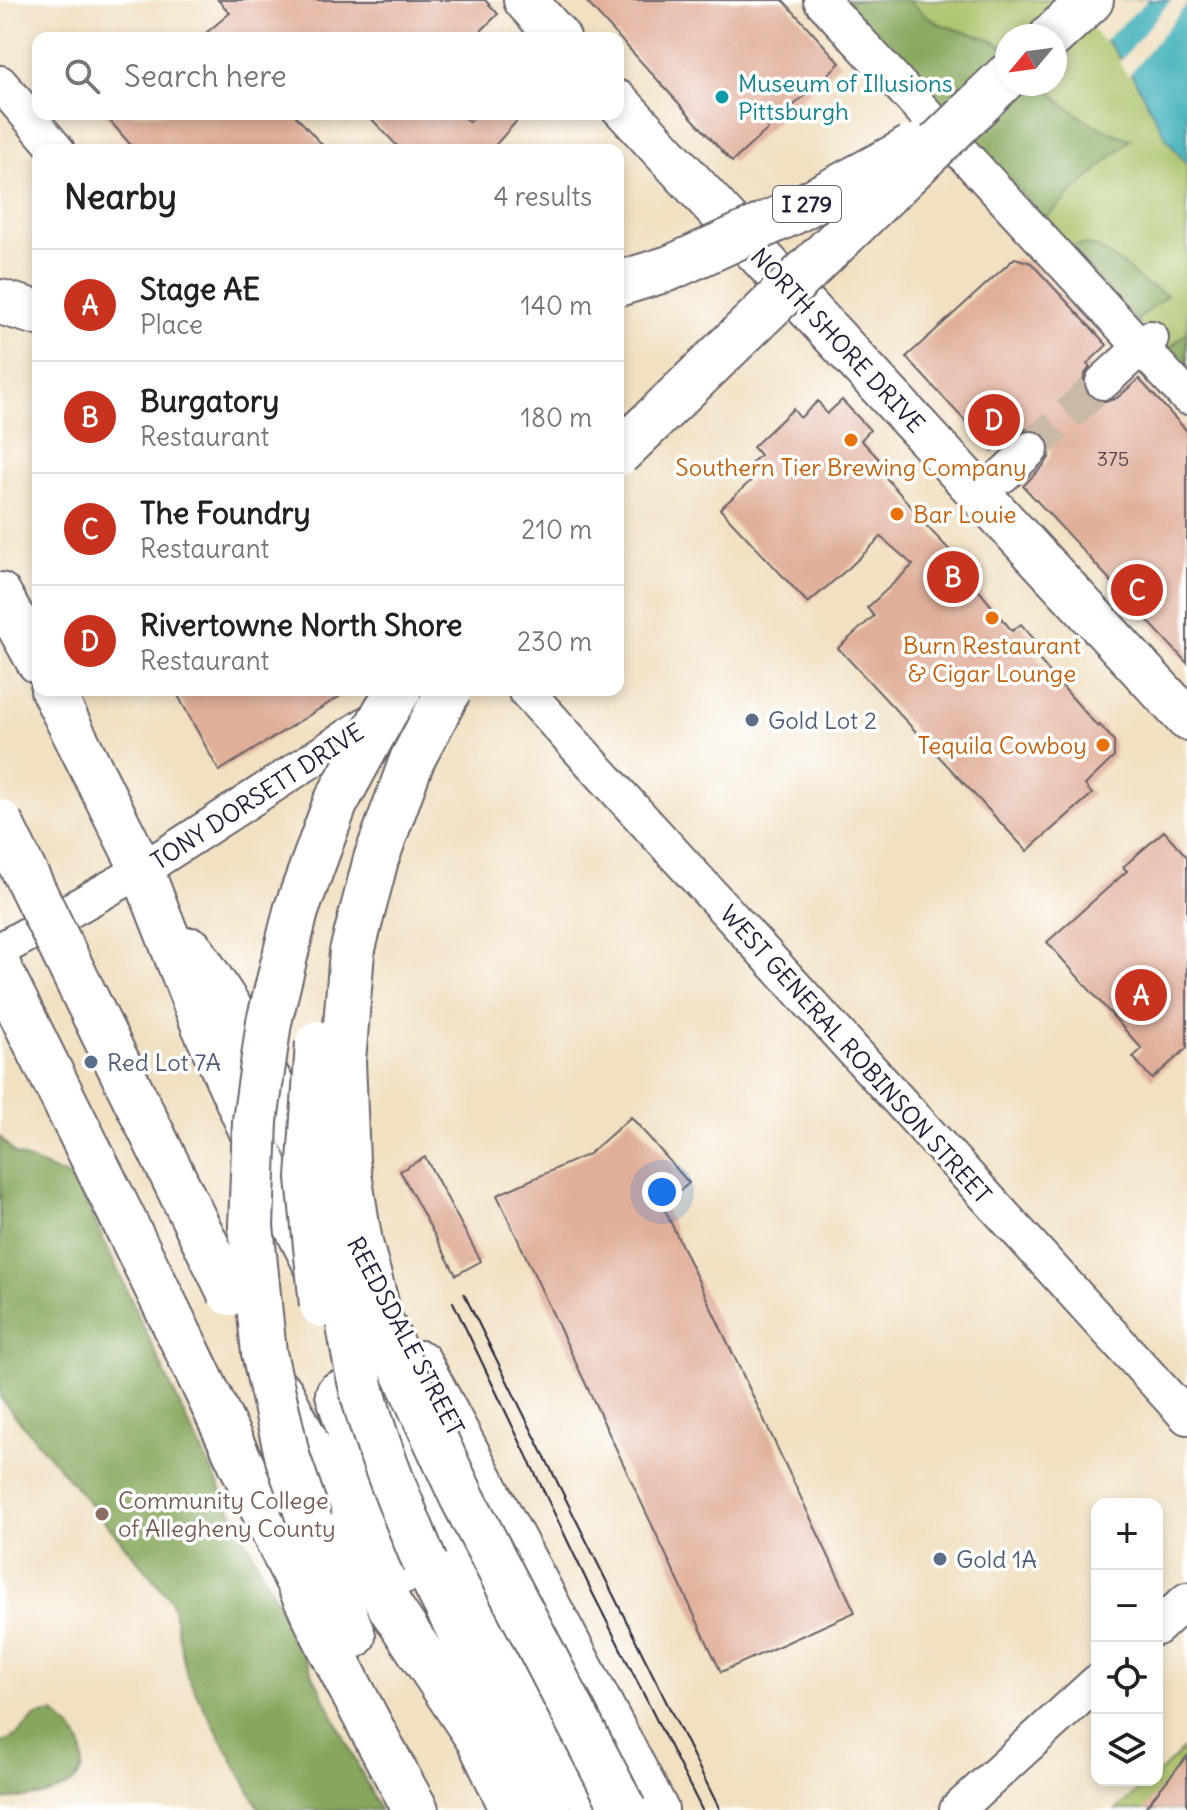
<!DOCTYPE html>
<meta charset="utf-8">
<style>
:root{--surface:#fff;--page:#f6f6f6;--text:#222;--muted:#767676;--line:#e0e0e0;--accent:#c8321e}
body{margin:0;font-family:Delius,sans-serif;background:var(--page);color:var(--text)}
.controls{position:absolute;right:24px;bottom:24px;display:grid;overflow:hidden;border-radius:16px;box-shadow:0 4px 12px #0003}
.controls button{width:72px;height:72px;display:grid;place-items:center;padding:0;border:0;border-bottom:2px solid var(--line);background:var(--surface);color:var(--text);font:40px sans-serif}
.compass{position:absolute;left:995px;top:24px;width:72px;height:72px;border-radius:50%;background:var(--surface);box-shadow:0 4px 12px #0003;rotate:241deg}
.you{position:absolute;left:662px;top:1192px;width:28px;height:28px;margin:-20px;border:6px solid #fff;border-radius:50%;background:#1a73e8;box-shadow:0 0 0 12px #1a73e833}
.badge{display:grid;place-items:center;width:52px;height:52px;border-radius:50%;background:var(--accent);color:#fff;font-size:26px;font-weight:700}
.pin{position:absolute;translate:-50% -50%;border:4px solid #fff;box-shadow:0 2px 8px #0006}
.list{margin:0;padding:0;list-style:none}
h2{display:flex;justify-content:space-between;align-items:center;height:104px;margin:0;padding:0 32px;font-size:34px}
h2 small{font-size:26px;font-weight:400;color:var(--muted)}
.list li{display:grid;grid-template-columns:52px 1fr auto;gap:24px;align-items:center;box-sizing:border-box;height:112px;padding:0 32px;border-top:2px solid var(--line)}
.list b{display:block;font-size:30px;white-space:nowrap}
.list p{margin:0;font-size:26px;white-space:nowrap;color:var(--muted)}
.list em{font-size:26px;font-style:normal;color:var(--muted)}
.icon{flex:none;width:44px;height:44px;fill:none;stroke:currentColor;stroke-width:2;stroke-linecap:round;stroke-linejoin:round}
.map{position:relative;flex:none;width:1187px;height:1810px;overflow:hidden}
.search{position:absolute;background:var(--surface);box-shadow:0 4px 12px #0003;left:32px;top:32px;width:592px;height:88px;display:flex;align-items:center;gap:20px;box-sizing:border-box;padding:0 28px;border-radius:16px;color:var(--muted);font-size:30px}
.panel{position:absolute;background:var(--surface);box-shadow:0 4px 12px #0003;left:32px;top:144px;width:592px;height:552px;border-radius:16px}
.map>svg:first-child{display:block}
.green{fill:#a9c166;stroke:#667250;stroke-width:2;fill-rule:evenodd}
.forest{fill:#86a75b;stroke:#54644b;stroke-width:2}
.water{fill:#40b0ba;stroke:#31697a;stroke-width:2}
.pier{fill:#f1e0c1}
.building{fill:#e0ae99}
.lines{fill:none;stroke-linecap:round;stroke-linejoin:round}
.minor-tunnel{stroke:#c8baa6;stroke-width:34;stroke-dasharray:34 17;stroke-linecap:butt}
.minor-casing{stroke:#6a646a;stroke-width:38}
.major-casing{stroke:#6a646a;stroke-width:46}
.highway-casing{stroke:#6a646a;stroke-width:48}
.minor{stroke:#fff;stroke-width:34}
.major{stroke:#fff;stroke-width:42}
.highway{stroke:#fff;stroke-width:44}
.tram{stroke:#22223b;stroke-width:2}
.highway-bridge-casing{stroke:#6a646a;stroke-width:48;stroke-linecap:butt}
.highway-bridge{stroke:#fff;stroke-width:44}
.culture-dot{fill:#0f9aa8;stroke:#fff;stroke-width:3}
.food-dot{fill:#e8710a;stroke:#fff;stroke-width:3}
.service-dot{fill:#5c6f8a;stroke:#fff;stroke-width:3}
.education-dot{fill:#8d6e63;stroke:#fff;stroke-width:3}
.labels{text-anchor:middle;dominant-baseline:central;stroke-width:7;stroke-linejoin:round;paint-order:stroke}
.number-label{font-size:20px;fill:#524552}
.shield{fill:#fff;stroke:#646476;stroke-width:2}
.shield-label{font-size:22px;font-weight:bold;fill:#22223b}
.culture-label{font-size:24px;fill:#0d838f;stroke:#fff;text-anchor:start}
.street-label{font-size:24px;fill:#22223b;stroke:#fff}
.food-label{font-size:24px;fill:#c56008;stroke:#fff}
.service-label{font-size:24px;fill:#4e5e75;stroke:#fff;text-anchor:start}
.education-label{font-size:24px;fill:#785e54;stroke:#fff;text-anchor:start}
</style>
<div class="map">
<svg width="1187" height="1810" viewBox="0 0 1187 1810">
<rect width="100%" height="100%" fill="#fff"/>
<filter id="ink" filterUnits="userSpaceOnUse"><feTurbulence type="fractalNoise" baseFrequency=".0125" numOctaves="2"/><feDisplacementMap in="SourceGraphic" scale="16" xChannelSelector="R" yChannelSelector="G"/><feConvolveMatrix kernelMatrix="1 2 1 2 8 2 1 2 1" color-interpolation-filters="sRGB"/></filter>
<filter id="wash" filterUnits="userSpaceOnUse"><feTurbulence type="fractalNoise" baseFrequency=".006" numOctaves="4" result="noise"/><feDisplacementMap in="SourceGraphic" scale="32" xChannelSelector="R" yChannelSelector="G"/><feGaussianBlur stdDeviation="1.8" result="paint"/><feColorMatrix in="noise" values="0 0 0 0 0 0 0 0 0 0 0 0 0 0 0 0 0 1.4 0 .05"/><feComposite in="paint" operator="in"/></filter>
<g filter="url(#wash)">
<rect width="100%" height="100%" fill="#f1e0c1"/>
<path class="green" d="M 844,0 L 1072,0 L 1110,45 L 1130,71 L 1167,139 L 1187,165 L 1187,376 C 1072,251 960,124 844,0 ZM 1007,36 L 1055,36 L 1055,84 L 1007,84 Z
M 1187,1746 L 1187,1810 L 1116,1810 L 1150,1780 L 1157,1780 L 1157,1774 Z"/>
<path class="forest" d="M 844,0 L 908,0 C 918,9 927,18 940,24 C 963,34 985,33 1007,49 L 1007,84 L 1044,84 C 1067,112 1096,129 1131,139 L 1044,219 L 931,93 Z
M 1067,245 L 1086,245 L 1097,247 L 1122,264 L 1143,283 L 1167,295 L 1136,321 Z
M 1187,332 L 1187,376 L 1165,352 Z
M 0,1137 L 15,1154 L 76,1180 L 185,1417 L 380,1810 L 260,1810 L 187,1676 L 171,1600 L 0,1398 Z
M 54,1713 C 71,1729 83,1736 83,1760 C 83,1797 27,1797 0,1800 L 0,1744 L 17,1735 L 36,1716 Z"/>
<path class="water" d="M 1072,0 L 1187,0 L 1187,165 L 1167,139 L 1130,71 L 1110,45 Z"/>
<path class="pier" d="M 1068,0 L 1148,0 L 1103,42 Z
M 1171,0 L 1187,0 L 1187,4 L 1128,76 L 1119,63 Z"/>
<g id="blocks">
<path class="building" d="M 218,0 L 485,0 L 498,14 L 474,38 L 200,38 L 230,13 Z
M 585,0 L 783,0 L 840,63 L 732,162 Z
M 104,114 L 294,114 L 327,150 L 135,150 Z
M 367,114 L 461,114 L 469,122 L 479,114 L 523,114 L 491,150 L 401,150 Z
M 1015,258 L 1031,263 L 1107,345 L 1087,364 L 1090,367 L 1084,375 L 1083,386 L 1089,396 L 1098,401 L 1108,401 L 1117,398 L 1139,379 L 1187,431 L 1187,663 L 1023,486 L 1045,464 L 1050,456 L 1051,445 L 1046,436 L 1036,430 L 1027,429 L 1018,434 L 1015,430 L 993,451 L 906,357 Z
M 842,400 L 870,430 L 861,440 L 879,459 L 874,464 L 922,519 L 921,520 L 975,577 L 971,581 L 1012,631 L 1021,624 L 1040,646 L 1033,653 L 1098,727 L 1100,725 L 1114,741 L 1114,757 L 1085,785 L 1092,794 L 1027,851 L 838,648 L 874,616 L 867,608 L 913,565 L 881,537 L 851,566 L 808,603 L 720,509 L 753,479 L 745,469 L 760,455 L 753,447 L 793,409 L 800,418 L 818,401 L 827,414 Z
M 175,690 L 350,690 L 219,771 Z
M 1164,831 L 1187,857 L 1187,1048 L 1152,1079 L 1133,1057 L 1142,1049 L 1047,942 L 1127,871 L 1123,867 Z
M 631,1117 L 689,1183 L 663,1206 L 855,1612 L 721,1672 L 497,1195 L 589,1154 Z
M 425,1157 L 481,1261 L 456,1275 L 400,1171 Z
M 1187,1756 L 1187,1810 L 1143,1810 Z"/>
</g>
</g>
<g filter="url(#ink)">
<use href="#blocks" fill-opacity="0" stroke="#6a646a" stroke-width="2"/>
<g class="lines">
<path class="minor-tunnel" d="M 1031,449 L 1103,382"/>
<g class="minor-casing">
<path id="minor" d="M 821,0 L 1187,397
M 0,83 L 57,150
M 1103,382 L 1151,338
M 1003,475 L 1031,449
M 525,690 L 1187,1417
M 0,950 L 142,870 L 384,713
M 1157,1628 L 1187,1600
M 957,1810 L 1097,1682"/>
</g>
<g class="major-casing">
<path id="major" d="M 525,0 L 559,38
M 618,102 L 1187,719
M 0,594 L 38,662
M 52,690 L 142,870 L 203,1026 L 280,1196 L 317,1269
M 192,949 L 237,1018 L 317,1169
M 420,1362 L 657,1810
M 366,1363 L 596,1810"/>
</g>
<g class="highway-casing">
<path id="highway" d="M 1052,36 L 1091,0
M 983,99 L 1007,76
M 0,302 L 38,313
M 0,970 C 62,1097 126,1223 187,1350 C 261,1504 332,1661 416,1810
M 281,1393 L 391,1608 L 477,1737
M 338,1394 L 364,1477 L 401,1572
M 310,1522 L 353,1636
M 425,1563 L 549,1810
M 465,1711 L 513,1810"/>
</g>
<use href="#minor" class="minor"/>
<use href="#major" class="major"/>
<use href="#highway" class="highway"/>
<path class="tram" d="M 464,1294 L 720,1810
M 453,1302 L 593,1594 L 702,1810"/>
<g class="highway-bridge-casing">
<path id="highway-bridge" d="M 618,284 L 670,268 L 791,213 L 899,155 L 912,147
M 618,454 L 984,99
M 449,690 L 412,760 L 376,859 L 352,952 L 343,1061 L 347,1162 L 360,1243 L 381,1322 L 462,1497 L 624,1810
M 0,822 L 230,1293
M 318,1043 L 309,1178 L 322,1305
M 340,1263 C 345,1305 352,1348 362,1390 C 377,1449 402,1506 425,1563
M 310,1522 L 288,1459 L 264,1353 L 251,1226 L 255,1121 L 269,1022 L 296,911 L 335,804 L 385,712 L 399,690"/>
</g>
<use href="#highway-bridge" class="highway-bridge"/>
</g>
</g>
<circle class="culture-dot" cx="722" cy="97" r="8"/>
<g class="food-dot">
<circle cx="851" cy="440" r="8"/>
<circle cx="897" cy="514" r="8"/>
<circle cx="992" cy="618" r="8"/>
<circle cx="1103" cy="745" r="8"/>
</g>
<g class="service-dot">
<circle cx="752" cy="720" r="8"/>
<circle cx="91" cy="1062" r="8"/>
<circle cx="940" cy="1559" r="8"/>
</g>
<circle class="education-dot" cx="102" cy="1514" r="8"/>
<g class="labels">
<g class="number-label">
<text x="1113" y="458">375</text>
</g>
<rect class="shield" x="773" y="186" width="68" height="36" rx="6"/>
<g class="shield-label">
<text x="807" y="204">I 279</text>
</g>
<g class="culture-label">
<text x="738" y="83">Museum of Illusions<tspan x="738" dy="28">Pittsburgh</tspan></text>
</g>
<g class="street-label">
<text transform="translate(838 340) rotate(47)">NORTH SHORE DRIVE</text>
<text transform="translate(257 796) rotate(-33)">TONY DORSETT DRIVE</text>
<text transform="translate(856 1054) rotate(48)">WEST GENERAL ROBINSON STREET</text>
<text transform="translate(406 1336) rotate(62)">REEDSDALE STREET</text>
</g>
<g class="food-label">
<text x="851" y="467">Southern Tier Brewing Company</text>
<text x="913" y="514" text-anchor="start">Bar Louie</text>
<text x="992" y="645">Burn Restaurant<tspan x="992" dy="28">&amp; Cigar Lounge</tspan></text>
<text x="1087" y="745" text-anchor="end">Tequila Cowboy</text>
</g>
<g class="service-label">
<text x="768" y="720">Gold Lot 2</text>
<text x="107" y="1062">Red Lot 7A</text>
<text x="956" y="1559">Gold 1A</text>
</g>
<g class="education-label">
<text x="118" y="1500">Community College<tspan x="118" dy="28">of Allegheny County</tspan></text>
</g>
</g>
</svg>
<div class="controls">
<button>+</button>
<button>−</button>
<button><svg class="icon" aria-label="locate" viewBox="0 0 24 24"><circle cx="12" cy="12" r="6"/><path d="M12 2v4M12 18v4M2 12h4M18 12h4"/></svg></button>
<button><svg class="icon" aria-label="layers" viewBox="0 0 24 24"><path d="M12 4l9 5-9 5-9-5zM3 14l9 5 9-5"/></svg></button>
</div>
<svg class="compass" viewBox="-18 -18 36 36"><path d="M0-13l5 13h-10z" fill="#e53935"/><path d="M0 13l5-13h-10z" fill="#767676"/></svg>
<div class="you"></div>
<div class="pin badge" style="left:1141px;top:995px">A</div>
<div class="pin badge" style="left:953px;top:577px">B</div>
<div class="pin badge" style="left:1137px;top:590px">C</div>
<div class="pin badge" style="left:994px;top:420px">D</div>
<div class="search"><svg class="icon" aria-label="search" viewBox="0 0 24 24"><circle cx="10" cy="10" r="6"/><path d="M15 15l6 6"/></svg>Search here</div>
<section class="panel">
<h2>Nearby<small>4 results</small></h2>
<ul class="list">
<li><span class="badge">A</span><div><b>Stage AE</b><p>Place</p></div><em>140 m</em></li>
<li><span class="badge">B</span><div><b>Burgatory</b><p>Restaurant</p></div><em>180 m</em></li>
<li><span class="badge">C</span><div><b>The Foundry</b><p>Restaurant</p></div><em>210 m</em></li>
<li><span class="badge">D</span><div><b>Rivertowne North Shore</b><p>Restaurant</p></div><em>230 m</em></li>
</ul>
</section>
</div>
